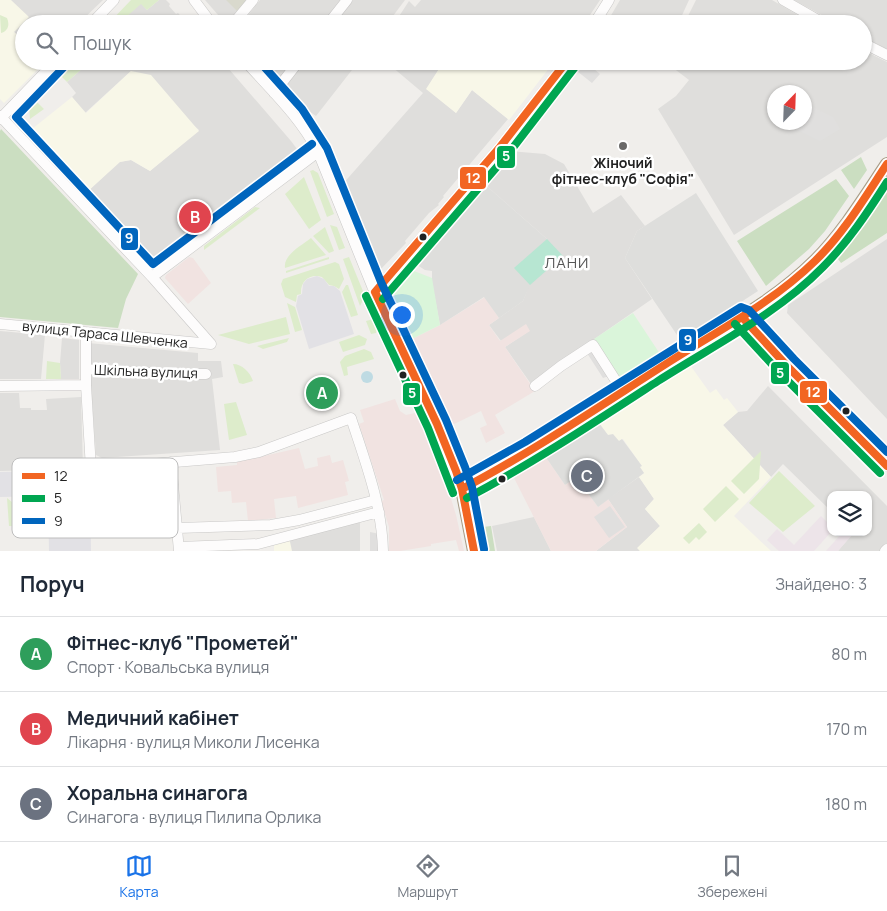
<!DOCTYPE html>
<html lang="uk">
<meta charset="utf-8">
<style>
:root{--surface:#fff;--page:#f2f2f3;--text:#1f2937;--muted:#747a83;--line:#e0e1e3;--accent:#1a73e8}
body{margin:0;font-family:Manrope,sans-serif;background:var(--page);color:var(--text)}
.controls{position:absolute;right:15px;bottom:15px;display:grid;overflow:hidden;border-radius:10px;box-shadow:0 1px 4px #0004}
.controls button{width:45px;height:45px;display:grid;place-items:center;padding:0;border:0;border-bottom:1px solid var(--line);background:var(--surface);color:var(--text);font:25px sans-serif}
.compass{position:absolute;left:767px;top:85px;width:45px;height:45px;border-radius:50%;background:var(--surface);box-shadow:0 1px 4px #0004;rotate:23deg}
.you{position:absolute;left:401px;top:314px;width:18px;height:18px;margin:-12px;border:4px solid #fff;border-radius:50%;background:#1a73e8;box-shadow:0 0 0 8px #1a73e833}
.badge{display:grid;place-items:center;width:32px;height:32px;border-radius:50%;background:var(--accent);color:#fff;font-size:16px;font-weight:700}
.pin{position:absolute;translate:-50% -50%;border:2px solid #fff;box-shadow:0 1px 5px #0006}
.list{margin:0;padding:0;list-style:none}
h2{display:flex;justify-content:space-between;align-items:center;height:65px;margin:0;padding:0 20px;font-size:21px}
h2 small{font-size:16px;font-weight:400;color:var(--muted)}
.list li{display:grid;grid-template-columns:32px 1fr auto;gap:15px;align-items:center;box-sizing:border-box;height:75px;padding:0 20px;border-top:1px solid var(--line)}
.list b{display:block;font-size:19px;white-space:nowrap}
.list p{margin:0;font-size:16px;white-space:nowrap;color:var(--muted)}
.list em{font-size:16px;font-style:normal;color:var(--muted)}
.icon{flex:none;width:28px;height:28px;fill:none;stroke:currentColor;stroke-width:2;stroke-linecap:round;stroke-linejoin:round}
.map{position:relative;flex:none;width:887px;height:551px;overflow:hidden}
.search{position:absolute;background:var(--surface);box-shadow:0 1px 4px #0004;left:15px;right:15px;top:15px;height:55px;display:flex;align-items:center;gap:12px;box-sizing:border-box;padding:0 18px;border-radius:28px;color:var(--muted);font-size:19px}
.sheet{height:290px;background:var(--surface)}
nav{display:flex;justify-content:space-around;align-items:center;box-sizing:border-box;height:70px;border-top:1px solid var(--line);background:var(--surface);font-size:14px;color:var(--muted)}
nav a{display:grid;justify-items:center;gap:2px}
nav .on{color:var(--accent)}
.map>svg:first-child{display:block}
.residential{fill:#dfdedc;fill-rule:evenodd}
.commercial{fill:#f1e3e1}
.industrial{fill:#ede4e9}
.education{fill:#f8f7e8}
.religious{fill:#dededc}
.construction{fill:#d9d9cd}
.grass{fill:#ddeccb}
.forest{fill:#cbdec1}
.park{fill:#daf5da}
.pitch{fill:#b7e6d2}
.parking{fill:#e0dfde}
.plaza{fill:#e2e1e5}
.water{fill:#bfdbe3}
.lines{fill:none;stroke-linecap:round;stroke-linejoin:round}
.minor-casing{stroke:#c9c8c7;stroke-width:11}
.major-casing{stroke:#a79c86;stroke-width:14}
.minor{stroke:#fdfcfc;stroke-width:10}
.major{stroke:#f3ede7;stroke-width:12}
.bus-1-casing{stroke:#fff;stroke-width:11}
.bus-2-casing{stroke:#fff;stroke-width:11}
.bus-3-casing{stroke:#fff;stroke-width:11}
.bus-1{stroke:#f26522;stroke-width:8}
.bus-2{stroke:#00a651;stroke-width:8}
.bus-3{stroke:#0065bd;stroke-width:8}
.poi-dot{fill:#6a6968;stroke:#fff;stroke-width:2}
.bus-dot{fill:#222;stroke:#fff;stroke-width:2}
.labels{text-anchor:middle;dominant-baseline:central;stroke-width:5;stroke-linejoin:round;paint-order:stroke}
.poi-label{font-size:14px;font-weight:bold;fill:#222;stroke:#fff}
.street-label{font-size:14px;fill:#222;stroke:#fff}
.neighbourhood-label{font-size:15px;letter-spacing:1px;fill:#555;stroke:#fff}
.key{fill:#fff;stroke:#bdbdbd;stroke-width:1}
.key-label{font-size:14px;fill:#222}
.line-badge{stroke:#fff;stroke-width:2}
.badge-label{font-size:14px;text-anchor:middle;font-weight:bold;fill:#fff}
</style>
<div class="map">
<svg width="887" height="551" viewBox="0 0 887 551">
<rect width="100%" height="100%" fill="#f0eeeb"/>
<path class="residential" d="M 11,0 L 103,0 L 78,24 L 24,24 L 24,41 L 14,32 Z
M 159,0 L 166,0 L 170,4 L 169,6 L 176,14 L 178,13 L 188,24 L 118,24 L 141,3 L 147,10 Z
M 205,0 L 248,0 L 236,16 L 226,24 Z
M 260,0 L 342,0 L 324,24 L 241,24 Z
M 353,0 L 405,0 L 387,24 L 334,24 Z
M 421,0 L 600,0 L 588,18 L 583,16 L 579,24 L 490,24 L 483,19 L 479,24 L 394,24 L 409,1 L 415,7 Z
M 620,0 L 689,0 L 678,24 L 606,24 Z
M 696,0 L 772,0 L 813,24 L 684,24 Z
M 794,0 L 887,0 L 887,49 L 863,37 L 863,24 L 838,24 Z
M 863,50 L 887,62 L 887,137 L 734,235 L 658,109 L 676,96 L 689,80 L 668,64 L 669,61 L 863,61 ZM 774,92 L 804,92 L 804,122 L 774,122 Z
M 91,61 L 222,61 L 291,141 L 297,149 L 296,150 L 299,153 L 258,186 L 155,265 L 87,192 L 119,162 L 131,160 L 150,171 L 199,130 L 131,71 L 85,113 L 72,97 L 76,93 L 67,82 Z
M 258,61 L 294,61 L 277,82 Z
M 303,61 L 359,61 L 316,116 L 299,104 L 283,88 Z
M 385,61 L 444,61 L 427,89 L 456,113 L 472,90 L 508,119 L 443,196 L 444,197 L 438,204 L 439,205 L 429,213 L 405,241 L 406,243 L 379,271 L 375,271 L 365,250 L 341,186 L 423,93 Z
M 509,151 L 545,154 L 564,164 L 593,213 L 621,195 L 645,226 L 637,231 L 625,258 L 652,299 L 570,356 L 531,384 L 505,347 L 529,331 L 526,325 L 501,341 L 489,325 L 523,301 L 547,239 L 482,182 Z
M 887,239 L 887,419 L 787,313 L 788,305 Z
M 0,331 L 45,335 L 41,379 L 0,379 Z
M 62,338 L 79,340 L 79,379 L 61,379 L 60,363 Z
M 88,343 L 198,353 L 198,361 L 221,361 L 223,377 L 212,379 L 220,450 L 102,458 L 96,455 Z
M 768,386 L 887,506 L 887,543 L 880,551 L 838,551 L 853,533 L 853,532 L 868,532 L 868,495 L 831,495 L 831,511 L 783,464 L 771,477 L 723,425 L 738,412 L 747,411 Z
M 0,393 L 19,393 L 20,408 L 31,408 L 31,410 L 47,410 L 46,399 L 81,397 L 83,469 L 0,471 Z
M 639,477 L 654,499 L 645,509 L 660,526 L 638,548 L 640,551 L 596,551 L 627,527 L 608,499 Z
M 534,517 L 551,551 L 497,551 L 492,526 Z
M 360,522 L 360,551 L 274,551 L 274,544 Z"/>
<path class="commercial" d="M 189,257 L 193,258 L 211,283 L 188,304 L 165,278 L 166,275 Z
M 485,297 L 499,318 L 489,325 L 500,341 L 526,324 L 530,331 L 505,347 L 535,391 L 495,415 L 505,433 L 486,443 L 480,428 L 487,425 L 481,411 L 450,426 L 410,340 L 440,325 Z
M 395,399 L 400,411 L 406,415 L 415,413 L 420,416 L 435,457 L 438,456 L 442,469 L 456,515 L 464,551 L 459,551 L 456,540 L 431,544 L 431,546 L 400,551 L 389,551 L 389,527 L 381,501 L 384,500 L 359,424 L 364,422 L 360,410 Z
M 299,448 L 305,469 L 318,466 L 317,458 L 330,455 L 332,463 L 343,460 L 349,481 L 345,482 L 348,495 L 298,508 L 296,496 L 274,499 L 276,518 L 248,521 L 246,502 L 232,503 L 231,491 L 218,492 L 216,467 L 237,465 L 237,462 Z
M 545,456 L 565,485 L 576,477 L 598,507 L 608,499 L 627,527 L 596,551 L 551,551 L 513,476 Z"/>
<path class="industrial" d="M 821,516 L 831,526 L 831,532 L 814,551 L 779,551 L 767,540 L 777,529 L 794,545 Z
M 843,532 L 854,533 L 838,551 L 826,551 Z"/>
<path class="education" d="M 0,0 L 11,0 L 29,17 L 14,32 L 24,41 L 24,61 L 45,62 L 4,103 L 0,99 Z
M 444,61 L 542,61 L 550,67 L 509,120 L 472,90 L 456,113 L 426,89 Z
M 131,71 L 151,75 L 199,131 L 150,171 L 131,160 L 120,162 L 87,192 L 32,132 L 32,129 L 72,97 L 86,113 Z
M 690,365 L 710,393 L 716,389 L 724,400 L 727,398 L 738,412 L 723,425 L 771,477 L 734,516 L 771,551 L 640,551 L 637,548 L 660,526 L 645,509 L 654,499 L 639,477 L 644,473 L 639,467 L 641,465 L 623,439 L 619,441 L 608,435 L 599,423 Z
M 289,537 L 292,551 L 274,551 L 274,544 Z"/>
<path class="religious" d="M 482,182 L 547,239 L 563,256 L 530,285 L 523,301 L 499,318 L 484,297 L 440,325 L 432,283 L 432,271 L 425,270 L 414,263 Z
M 696,193 L 758,291 L 681,341 L 625,258 L 637,231 Z
M 599,423 L 608,435 L 613,434 L 619,441 L 622,439 L 642,466 L 640,467 L 644,473 L 598,507 L 576,477 L 565,485 L 545,456 Z"/>
<path class="construction" d="M 226,0 L 245,0 L 246,1 L 237,11 Z"/>
<path class="grass" d="M 131,0 L 159,0 L 147,10 L 141,4 L 118,24 L 108,24 Z
M 0,15 L 7,18 C 10,25 8,31 1,33 Z
M 71,61 L 91,61 L 67,82 L 59,74 Z
M 35,100 L 44,109 L 30,119 L 29,105 Z
M 313,170 L 318,173 L 334,214 L 327,217 L 310,171 Z
M 304,177 L 321,220 L 309,229 L 285,194 Z
M 255,207 L 260,208 L 204,250 L 204,246 Z
M 330,225 L 337,227 L 345,248 L 339,250 Z
M 325,227 L 334,251 L 329,253 L 313,236 Z
M 311,238 L 326,255 L 285,268 C 283,255 301,246 311,238 Z
M 329,257 L 329,259 L 286,273 L 286,271 Z
M 349,257 L 365,296 L 360,306 L 343,259 Z
M 335,262 L 339,264 L 344,279 L 339,289 L 334,286 L 329,285 L 322,277 C 310,273 300,281 301,294 L 297,295 L 296,302 L 285,297 L 281,284 L 283,279 Z
M 346,285 L 348,285 L 358,315 L 351,317 L 342,292 Z
M 287,303 L 295,307 L 302,330 L 295,332 Z
M 286,317 L 290,334 L 249,344 L 218,335 Z
M 377,318 L 379,325 L 376,333 L 371,334 L 366,321 Z
M 359,335 L 367,339 L 365,345 L 343,352 L 339,342 Z
M 289,338 L 287,342 L 263,349 L 257,346 Z
M 364,349 L 371,352 L 374,359 L 347,367 L 348,375 L 344,376 L 340,362 L 345,356 Z
M 47,361 L 60,363 L 61,379 L 46,379 Z
M 233,364 C 242,364 250,372 253,381 L 243,384 L 239,383 Z
M 236,402 L 247,435 L 229,440 L 224,404 Z
M 761,451 L 759,479 L 744,494 L 731,481 Z
M 779,471 L 815,506 L 783,532 L 749,503 Z
M 726,486 L 739,499 L 715,522 L 703,509 Z
M 7,498 L 23,511 L 46,524 L 46,527 L 9,526 Z
M 699,523 L 707,532 L 699,540 L 696,537 L 689,544 L 683,538 Z"/>
<path class="forest" d="M 1,129 L 138,274 L 126,299 L 118,328 L 0,317 L 0,131 Z
M 861,157 L 867,170 L 854,189 L 841,170 Z
M 836,179 L 849,196 L 825,231 L 809,249 L 766,286 L 737,241 Z
M 887,184 L 887,233 L 841,263 L 835,255 Z
M 491,526 L 495,551 L 488,551 L 483,527 Z"/>
<path class="park" d="M 409,269 L 432,278 L 440,325 L 410,340 L 394,299 L 396,289 Z
M 633,313 L 660,354 L 620,380 L 594,339 Z"/>
<path class="pitch" d="M 547,239 L 563,256 L 530,285 L 514,268 Z"/>
<path class="parking" d="M 587,63 L 600,74 L 592,83 L 577,71 L 582,64 Z
M 808,105 L 833,117 L 840,129 L 820,141 L 796,129 L 799,123 L 804,122 L 805,111 Z
M 767,337 L 773,337 L 793,358 L 792,363 Z
M 593,345 L 612,375 L 603,378 L 585,350 Z
M 610,506 L 625,527 L 609,538 L 594,517 Z
M 370,532 L 380,534 L 380,551 L 370,551 Z"/>
<path class="plaza" d="M 317,276 L 324,279 L 329,286 L 334,286 L 340,291 L 354,334 L 309,349 L 296,306 L 298,296 L 302,294 L 303,284 L 307,279 Z
M 90,470 L 91,551 L 49,551 L 48,496 L 0,497 L 0,472 Z"/>
<path class="water" d="M361 377a6 6 0 1 1 12 0a6 6 0 1 1-12 0Z"/>
<g class="lines">
<g class="minor-casing">
<path id="minor" d="M 194,0 L 212,24
M 783,0 L 825,24
M 91,24 L 114,0
M 233,24 L 253,0
M 328,24 L 347,0
M 594,24 L 609,0
M 863,43 L 887,55
M 245,61 C 271,90 300,117 318,152 L 372,286 L 437,424 L 462,489
M 274,93 L 299,61
M 0,116 L 152,277 L 211,344
M 0,119 L 56,61
M 152,277 L 318,152
M 375,292 L 500,147 L 567,61
M 742,317 L 787,366 L 887,466
M 0,324 L 211,344
M 86,333 L 86,385 L 91,469 L 235,457 L 259,452 L 351,418 C 365,461 382,505 383,551
M 86,369 L 167,374 L 206,374
M 0,386 L 86,385
M 535,386 L 561,366 L 593,345 L 623,392
M 171,462 L 179,551
M 178,528 L 271,525 L 299,520 L 376,500
M 179,547 L 258,544 L 379,512
M 885,551 L 887,549"/>
</g>
<g class="major-casing">
<path id="major" d="M 474,551 L 462,489 C 534,453 601,406 669,362 C 718,331 773,303 815,261 C 843,233 865,197 887,164"/>
</g>
<use href="#minor" class="minor"/>
<use href="#major" class="major"/>
<g class="bus-1-casing">
<path id="bus-1" d="M 375,292 L 500,147 L 567,61
M 375,292 L 437,424 L 456,471 L 462,489 L 474,551
M 742,317 L 787,366 L 887,466
M 462,489 C 534,451 600,406 669,362 C 719,330 772,303 815,261 C 844,233 865,197 887,164"/>
</g>
<g class="bus-2-casing">
<path id="bus-2" d="M 366,296 L 428,428 L 453,493
M 383,299 L 508,154 L 575,67
M 735,324 L 780,373 L 880,473
M 467,498 C 533,463 595,422 658,381 C 714,345 776,315 823,267 C 848,242 868,212 887,182"/>
</g>
<g class="bus-3-casing">
<path id="bus-3" d="M 259,61 L 302,109 L 327,148 L 381,282 L 446,420 L 465,467 L 472,487 L 484,549
M 63,68 L 16,117 L 153,264 L 312,144
M 457,480 L 525,442 L 741,307 L 749,310 L 794,359 L 887,452"/>
</g>
<use href="#bus-1" class="bus-1"/>
<use href="#bus-2" class="bus-2"/>
<use href="#bus-3" class="bus-3"/>
</g>
<circle class="poi-dot" cx="623" cy="146" r="5"/>
<g class="bus-dot">
<circle cx="423" cy="237" r="4.5"/>
<circle cx="403" cy="375" r="4.5"/>
<circle cx="846" cy="411" r="4.5"/>
<circle cx="502" cy="479" r="4.5"/>
</g>
<g class="labels">
<g class="poi-label">
<text x="623" y="162">Жіночий<tspan x="623" dy="16">фітнес-клуб "Софія"</tspan></text>
</g>
<g class="street-label">
<text transform="translate(105 334) rotate(6)">вулиця Тараса Шевченка</text>
<text transform="translate(146 371) rotate(2)">Шкільна вулиця</text>
</g>
<g class="neighbourhood-label">
<text x="567" y="262">ЛАНИ</text>
</g>
</g>
<rect x="12" y="458" width="166" height="80" rx="8" class="key"/>
<rect x="22" y="473" width="23" height="6" fill="#f26522"/>
<rect x="22" y="495" width="23" height="7" fill="#00a651"/>
<rect x="22" y="518" width="23" height="6" fill="#0065bd"/>
<g class="key-label">
<text x="54" y="481">12</text>
<text x="54" y="503">5</text>
<text x="54" y="526">9</text>
</g>
<g class="line-badge">
<rect x="496" y="145" width="20" height="24" rx="5" fill="#00a651"/>
<rect x="459" y="166" width="28" height="24" rx="5" fill="#f26522"/>
<rect x="120" y="227" width="19" height="24" rx="5" fill="#0065bd"/>
<rect x="678" y="328" width="19" height="24" rx="5" fill="#0065bd"/>
<rect x="770" y="361" width="20" height="24" rx="5" fill="#00a651"/>
<rect x="799" y="380" width="29" height="24" rx="5" fill="#f26522"/>
<rect x="402" y="382" width="19" height="24" rx="5" fill="#00a651"/>
</g>
<g class="badge-label">
<text x="506" y="161">5</text>
<text x="473" y="183">12</text>
<text x="129" y="243">9</text>
<text x="688" y="345">9</text>
<text x="780" y="378">5</text>
<text x="813" y="397">12</text>
<text x="412" y="398">5</text>
</g>
</svg>
<div class="controls">
<button><svg class="icon" aria-label="layers" viewBox="0 0 24 24"><path d="M12 4l9 5-9 5-9-5zM3 14l9 5 9-5"/></svg></button>
</div>
<svg class="compass" viewBox="-18 -18 36 36"><path d="M0-13l5 13h-10z" fill="#e53935"/><path d="M0 13l5-13h-10z" fill="#747a83"/></svg>
<div class="you"></div>
<div class="pin badge" style="left:322px;top:393px;background:#2e9e5b">A</div>
<div class="pin badge" style="left:195px;top:217px;background:#e0444e">B</div>
<div class="pin badge" style="left:587px;top:476px;background:#6b7280">C</div>
<div class="search"><svg class="icon" aria-label="search" viewBox="0 0 24 24"><circle cx="10" cy="10" r="6"/><path d="M15 15l6 6"/></svg>Пошук</div>
</div>
<section class="sheet">
<h2>Поруч<small>Знайдено: 3</small></h2>
<ul class="list">
<li><span class="badge" style="background:#2e9e5b">A</span><div><b>Фітнес-клуб &quot;Прометей&quot;</b><p>Спорт · Ковальська вулиця</p></div><em>80 m</em></li>
<li><span class="badge" style="background:#e0444e">B</span><div><b>Медичний кабінет</b><p>Лікарня · вулиця Миколи Лисенка</p></div><em>170 m</em></li>
<li><span class="badge" style="background:#6b7280">C</span><div><b>Хоральна синагога</b><p>Синагога · вулиця Пилипа Орлика</p></div><em>180 m</em></li>
</ul>
</section>
<nav>
<a class="on"><svg class="icon" aria-label="map" viewBox="0 0 24 24"><path d="M3 6l6-2 6 2 6-2v14l-6 2-6-2-6 2zM9 4v14M15 6v14"/></svg>Карта</a>
<a><svg class="icon" aria-label="directions" viewBox="0 0 24 24"><path d="M12 3l9 9-9 9-9-9zM9 14v-3h6M13 9l2 2-2 2"/></svg>Маршрут</a>
<a><svg class="icon" aria-label="saved" viewBox="0 0 24 24"><path d="M7 4h10v16l-5-4-5 4z"/></svg>Збережені</a>
</nav>
